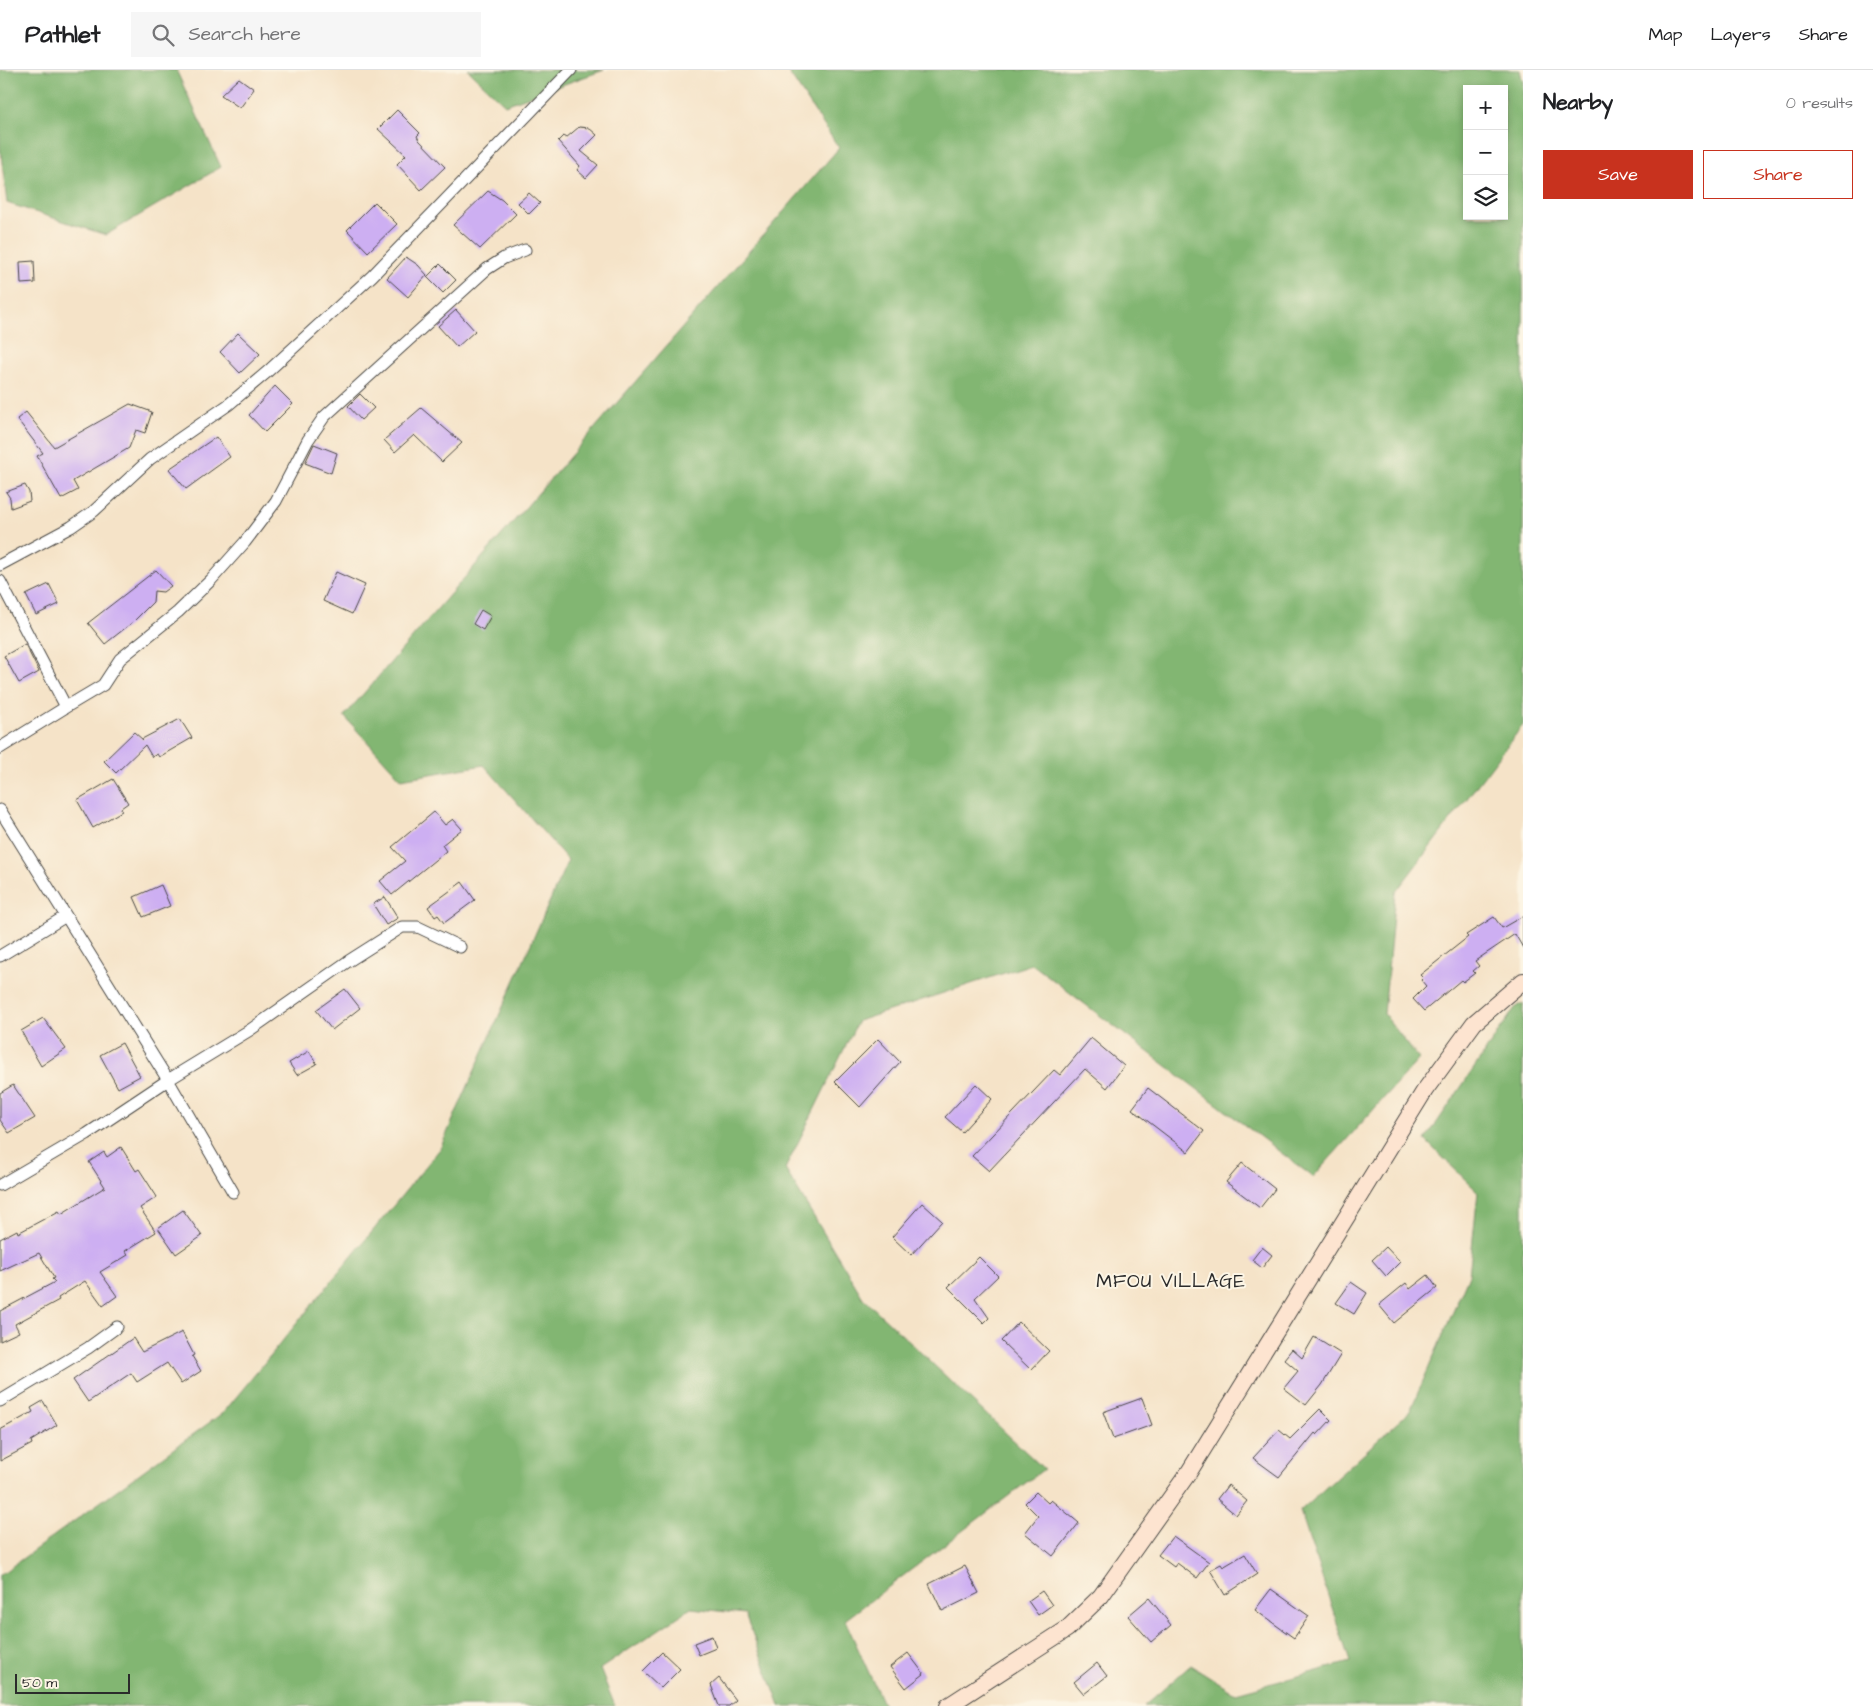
<!DOCTYPE html>
<meta charset="utf-8">
<style>
:root{--surface:#fff;--page:#f6f6f6;--text:#202124;--muted:#757577;--line:#e0e0e0;--accent:#c8321e}
body{margin:0;font-family:"Architects Daughter",sans-serif;background:var(--page);color:var(--text)}
.controls{position:absolute;right:15px;top:15px;display:grid;overflow:hidden;border-radius:0px;box-shadow:0 2px 8px #0003}
.controls button{width:45px;height:45px;display:grid;place-items:center;padding:0;border:0;border-bottom:1px solid var(--line);background:var(--surface);color:var(--text);font:25px sans-serif}
.scale{position:absolute;left:15px;bottom:12px;width:115px;box-sizing:border-box;padding-left:5px;border:2px solid #2b2b2b;border-top:0;font-size:14px;line-height:18px;white-space:nowrap;color:#2b2b2b;-webkit-text-stroke:4px #fcf5e5;paint-order:stroke}
.list{margin:0;padding:0;list-style:none}
h2{display:flex;justify-content:space-between;align-items:center;height:65px;margin:0;padding:0 20px;font-size:21px}
h2 small{font-size:16px;font-weight:400;color:var(--muted)}
.actions{display:flex;gap:10px;padding:15px 20px}
.actions a{flex:1;padding:11px 0;border:1px solid var(--accent);border-radius:0px;text-align:center;font-size:18px;color:var(--accent)}
.actions .main{background:var(--accent);color:#fff}
.icon{flex:none;width:28px;height:28px;fill:none;stroke:currentColor;stroke-width:2;stroke-linecap:round;stroke-linejoin:round}
.map{position:relative;flex:none;width:1523px;height:1636px;overflow:hidden}
header{display:flex;align-items:center;gap:30px;box-sizing:border-box;height:70px;padding:0 25px;background:var(--surface);border-bottom:1px solid var(--line)}
header strong{font-size:24px}
nav{display:flex;gap:28px;margin-inline-start:auto;font-size:18px}
.search{width:350px;height:45px;background:var(--page);display:flex;align-items:center;gap:12px;box-sizing:border-box;padding:0 18px;border-radius:0px;color:var(--muted);font-size:19px}
main{display:flex}
aside{flex:1;background:var(--surface)}
.map>svg:first-child{display:block}
.forest{fill:#82b672;stroke:#56704e;fill-rule:evenodd}
.building{fill:#cdaff2}
.lines{fill:none;stroke-linecap:round;stroke-linejoin:round}
.street-casing{stroke:#494743;stroke-width:13}
.secondary-casing{stroke:#494743;stroke-width:18}
.street{stroke:#fff;stroke-width:11}
.secondary{stroke:#fde4d0;stroke-width:16}
.labels{text-anchor:middle;dominant-baseline:central;stroke-width:4;stroke-linejoin:round;paint-order:stroke}
.quarter-label{font-size:19px;letter-spacing:1px;fill:#2b2b2b;stroke:#fcf5e5}
</style>
<header>
<strong>Pathlet</strong>
<div class="search"><svg class="icon" aria-label="search" viewBox="0 0 24 24"><circle cx="10" cy="10" r="6"/><path d="M15 15l6 6"/></svg>Search here</div>
<nav><a>Map</a><a>Layers</a><a>Share</a></nav>
</header>
<main>
<div class="map">
<svg width="1523" height="1636" viewBox="0 0 1523 1636">
<rect width="100%" height="100%" fill="#fcf5e5"/>
<filter id="ink" filterUnits="userSpaceOnUse"><feTurbulence type="fractalNoise" baseFrequency=".02" numOctaves="2"/><feDisplacementMap in="SourceGraphic" scale="10" xChannelSelector="R" yChannelSelector="G"/><feConvolveMatrix kernelMatrix="1 2 1 2 8 2 1 2 1" color-interpolation-filters="sRGB"/></filter>
<filter id="wash" filterUnits="userSpaceOnUse"><feTurbulence type="fractalNoise" baseFrequency=".0096" numOctaves="4" result="noise"/><feDisplacementMap in="SourceGraphic" scale="20" xChannelSelector="R" yChannelSelector="G"/><feGaussianBlur stdDeviation="1.12" result="paint"/><feColorMatrix in="noise" values="0 0 0 0 0 0 0 0 0 0 0 0 0 0 0 0 0 1.4 0 .05"/><feComposite in="paint" operator="in"/></filter>
<g filter="url(#wash)">
<rect width="100%" height="100%" fill="#f5e3c8"/>
<path class="forest" d="M 0,0 L 179,0 L 177,2 L 221,97 L 106,165 L 7,133 L 0,76 Z
M 468,0 L 604,0 L 505,35 Z
M 787,0 L 1520,0 L 1523,13 L 1523,655 L 1395,823 L 1384,944 L 1419,989 L 1313,1107 L 1032,894 L 858,951 L 785,1099 L 863,1228 L 1044,1399 L 845,1550 L 884,1636 L 780,1636 L 745,1544 L 691,1538 L 600,1599 L 615,1636 L 0,1636 L 0,1505 L 224,1342 L 440,1079 L 568,790 L 484,695 L 401,709 L 344,646 L 839,78 ZM 1467,19 L 1504,19 L 1504,146 L 1467,146 Z
M 1523,933 L 1523,1636 L 1144,1636 L 1191,1595 L 1236,1623 L 1350,1592 L 1300,1441 L 1410,1341 L 1469,1205 L 1478,1122 L 1425,1070 L 1515,938 Z"/>
<g id="blocks">
<path class="building" d="M 239,8 L 254,19 L 240,38 L 221,25 Z
M 397,40 L 420,63 L 417,66 L 419,70 L 445,97 L 421,120 L 397,94 L 406,85 L 378,59 Z
M 579,57 L 589,58 L 597,65 L 581,81 L 598,95 L 586,108 L 577,100 L 580,96 L 558,71 L 563,66 L 566,68 Z
M 488,121 L 502,130 L 516,144 L 480,179 L 453,155 Z
M 529,123 L 540,133 L 529,144 L 518,133 Z
M 375,132 L 397,154 L 368,182 L 347,160 Z
M 406,187 L 418,195 L 427,205 L 408,227 L 387,208 Z
M 34,191 L 35,213 L 21,214 L 20,192 Z
M 440,194 L 456,210 L 443,223 L 427,207 Z
M 456,240 L 475,261 L 457,277 L 438,256 Z
M 238,263 L 260,284 L 240,303 L 220,282 Z
M 275,316 L 293,334 L 265,362 L 249,345 Z
M 360,324 L 374,338 L 361,350 L 348,336 Z
M 130,334 L 152,342 L 145,363 L 136,360 L 129,378 L 73,411 L 78,420 L 61,429 L 37,386 L 43,383 L 17,349 L 26,342 L 54,377 Z
M 421,338 L 462,373 L 442,392 L 414,365 L 395,382 L 384,370 Z
M 216,367 L 230,387 L 186,419 L 169,399 Z
M 314,374 L 337,383 L 331,403 L 305,393 Z
M 25,415 L 29,422 L 30,431 L 11,438 L 10,428 L 6,422 Z
M 156,500 L 171,516 L 163,522 L 154,521 L 153,532 L 133,552 L 105,574 L 88,553 Z
M 336,502 L 365,515 L 352,544 L 323,531 Z
M 49,514 L 59,534 L 36,545 L 26,525 Z
M 481,540 L 491,546 L 483,560 L 473,554 Z
M 25,574 L 39,602 L 19,613 L 4,586 Z
M 180,649 L 192,668 L 159,687 L 157,684 L 152,687 L 145,675 L 116,703 L 104,691 L 134,662 L 143,670 L 142,669 Z
M 113,709 L 128,733 L 121,738 L 122,741 L 93,758 L 77,730 Z
M 434,742 L 445,755 L 453,749 L 462,759 L 442,775 L 446,781 L 392,825 L 380,811 L 405,791 L 392,777 Z
M 462,812 L 475,830 L 444,853 L 438,845 L 435,847 L 428,837 Z
M 161,815 L 170,836 L 143,847 L 134,827 Z
M 385,827 L 398,848 L 386,855 L 373,834 Z
M 1523,846 L 1523,878 L 1515,864 L 1475,891 L 1479,896 L 1473,901 L 1475,903 L 1463,912 L 1461,910 L 1424,941 L 1413,929 L 1426,916 L 1421,910 L 1423,908 L 1420,905 L 1468,867 L 1466,865 L 1494,847 L 1502,858 Z
M 345,919 L 360,938 L 332,960 L 316,940 Z
M 43,948 L 66,979 L 41,996 L 21,961 Z
M 1091,968 L 1124,996 L 1107,1018 L 1085,999 L 989,1101 L 972,1086 L 1054,1000 L 1060,1005 Z
M 878,969 L 900,992 L 860,1037 L 835,1012 Z
M 122,973 L 140,1006 L 118,1018 L 100,985 Z
M 309,981 L 317,994 L 297,1005 L 289,993 Z
M 976,1014 L 992,1029 L 962,1062 L 945,1047 Z
M 13,1015 L 35,1048 L 9,1063 L 0,1050 L 0,1023 Z
M 1148,1018 L 1204,1061 L 1188,1082 L 1132,1039 Z
M 121,1077 L 136,1101 L 139,1099 L 157,1127 L 140,1138 L 156,1162 L 125,1181 L 128,1185 L 100,1202 L 117,1226 L 103,1236 L 85,1211 L 58,1228 L 59,1230 L 15,1254 L 19,1262 L 0,1271 L 0,1241 L 55,1212 L 52,1209 L 54,1208 L 39,1183 L 0,1201 L 0,1169 L 17,1160 L 18,1163 L 59,1141 L 61,1144 L 105,1117 L 89,1092 L 104,1082 L 107,1087 Z
M 1242,1093 L 1275,1119 L 1260,1138 L 1226,1112 Z
M 922,1133 L 942,1151 L 911,1185 L 892,1167 Z
M 183,1140 L 202,1166 L 176,1184 L 158,1158 Z
M 1262,1177 L 1272,1185 L 1262,1198 L 1252,1190 Z
M 1386,1177 L 1400,1192 L 1386,1206 L 1372,1190 Z
M 979,1187 L 998,1206 L 975,1228 L 989,1248 L 984,1253 L 948,1217 Z
M 1428,1205 L 1437,1218 L 1394,1253 L 1379,1235 L 1406,1213 L 1410,1219 Z
M 1351,1212 L 1367,1223 L 1354,1244 L 1336,1233 Z
M 1019,1252 L 1049,1281 L 1031,1300 L 1001,1271 Z
M 182,1262 L 194,1285 L 192,1286 L 201,1301 L 181,1314 L 167,1293 L 137,1312 L 131,1303 L 88,1332 L 73,1310 L 133,1268 L 142,1282 Z
M 1314,1267 L 1341,1284 L 1322,1315 L 1306,1335 L 1284,1318 L 1298,1301 L 1284,1289 L 1292,1279 L 1302,1288 Z
M 1142,1328 L 1152,1355 L 1113,1369 L 1103,1342 Z
M 43,1331 L 57,1355 L 31,1371 L 32,1374 L 0,1391 L 0,1360 L 33,1342 L 31,1338 Z
M 1320,1339 L 1331,1350 L 1317,1365 L 1315,1363 L 1279,1407 L 1253,1388 L 1279,1360 L 1290,1369 Z
M 1228,1415 L 1247,1431 L 1236,1445 L 1217,1429 Z
M 1036,1422 L 1048,1433 L 1051,1430 L 1079,1453 L 1053,1486 L 1025,1463 L 1038,1446 L 1025,1433 Z
M 1173,1466 L 1209,1492 L 1197,1508 L 1177,1493 L 1174,1497 L 1158,1485 Z
M 1245,1484 L 1257,1504 L 1225,1525 L 1210,1500 L 1221,1494 L 1223,1497 Z
M 965,1496 L 979,1523 L 942,1541 L 929,1514 Z
M 1271,1519 L 1309,1546 L 1294,1568 L 1255,1540 Z
M 1042,1521 L 1052,1535 L 1038,1545 L 1028,1531 Z
M 1149,1528 L 1171,1555 L 1151,1572 L 1128,1546 Z
M 712,1566 L 716,1578 L 699,1585 L 694,1573 Z
M 662,1582 L 680,1599 L 661,1618 L 643,1601 Z
M 908,1583 L 924,1604 L 906,1618 L 890,1597 Z
M 1097,1593 L 1107,1606 L 1084,1624 L 1074,1612 Z
M 719,1608 L 736,1630 L 729,1636 L 719,1636 L 711,1615 Z"/>
</g>
</g>
<g filter="url(#ink)">
<use href="#blocks" fill-opacity="0" stroke="#494743" stroke-width="1"/>
<g class="lines">
<g class="street-casing">
<path id="street" d="M 0,495 L 71,457 L 94,441 L 150,389 L 228,335 L 266,303 L 372,206 L 571,0
M 0,511 L 66,637 L 0,678
M 66,637 L 103,615 L 120,589 L 178,542 L 211,510 L 245,472 L 276,431 L 308,370 L 324,347 L 487,199 L 504,188 L 525,180
M 0,740 L 66,846 L 0,886
M 66,846 L 168,1010 L 233,1122
M 0,1115 L 87,1064 L 168,1010 L 250,960 L 347,892 L 402,857 L 418,857 L 460,877
M 0,1331 L 88,1278 L 117,1257"/>
</g>
<g class="secondary-casing">
<path id="secondary" d="M 948,1636 L 1067,1559 L 1101,1526 L 1189,1402 L 1425,1020 L 1474,953 L 1523,911"/>
</g>
<use href="#street" class="street"/>
<use href="#secondary" class="secondary"/>
</g>
</g>
<g class="labels">
<g class="quarter-label">
<text x="1171" y="1211">MFOU VILLAGE</text>
</g>
</g>
</svg>
<div class="controls">
<button>+</button>
<button>−</button>
<button><svg class="icon" aria-label="layers" viewBox="0 0 24 24"><path d="M12 4l9 5-9 5-9-5zM3 14l9 5 9-5"/></svg></button>
</div>
<div class="scale">50 m</div>
</div>
<aside>
<h2>Nearby<small>0 results</small></h2>
<ul class="list">
</ul>
<div class="actions"><a class="main">Save</a><a>Share</a></div>
</aside>
</main>
